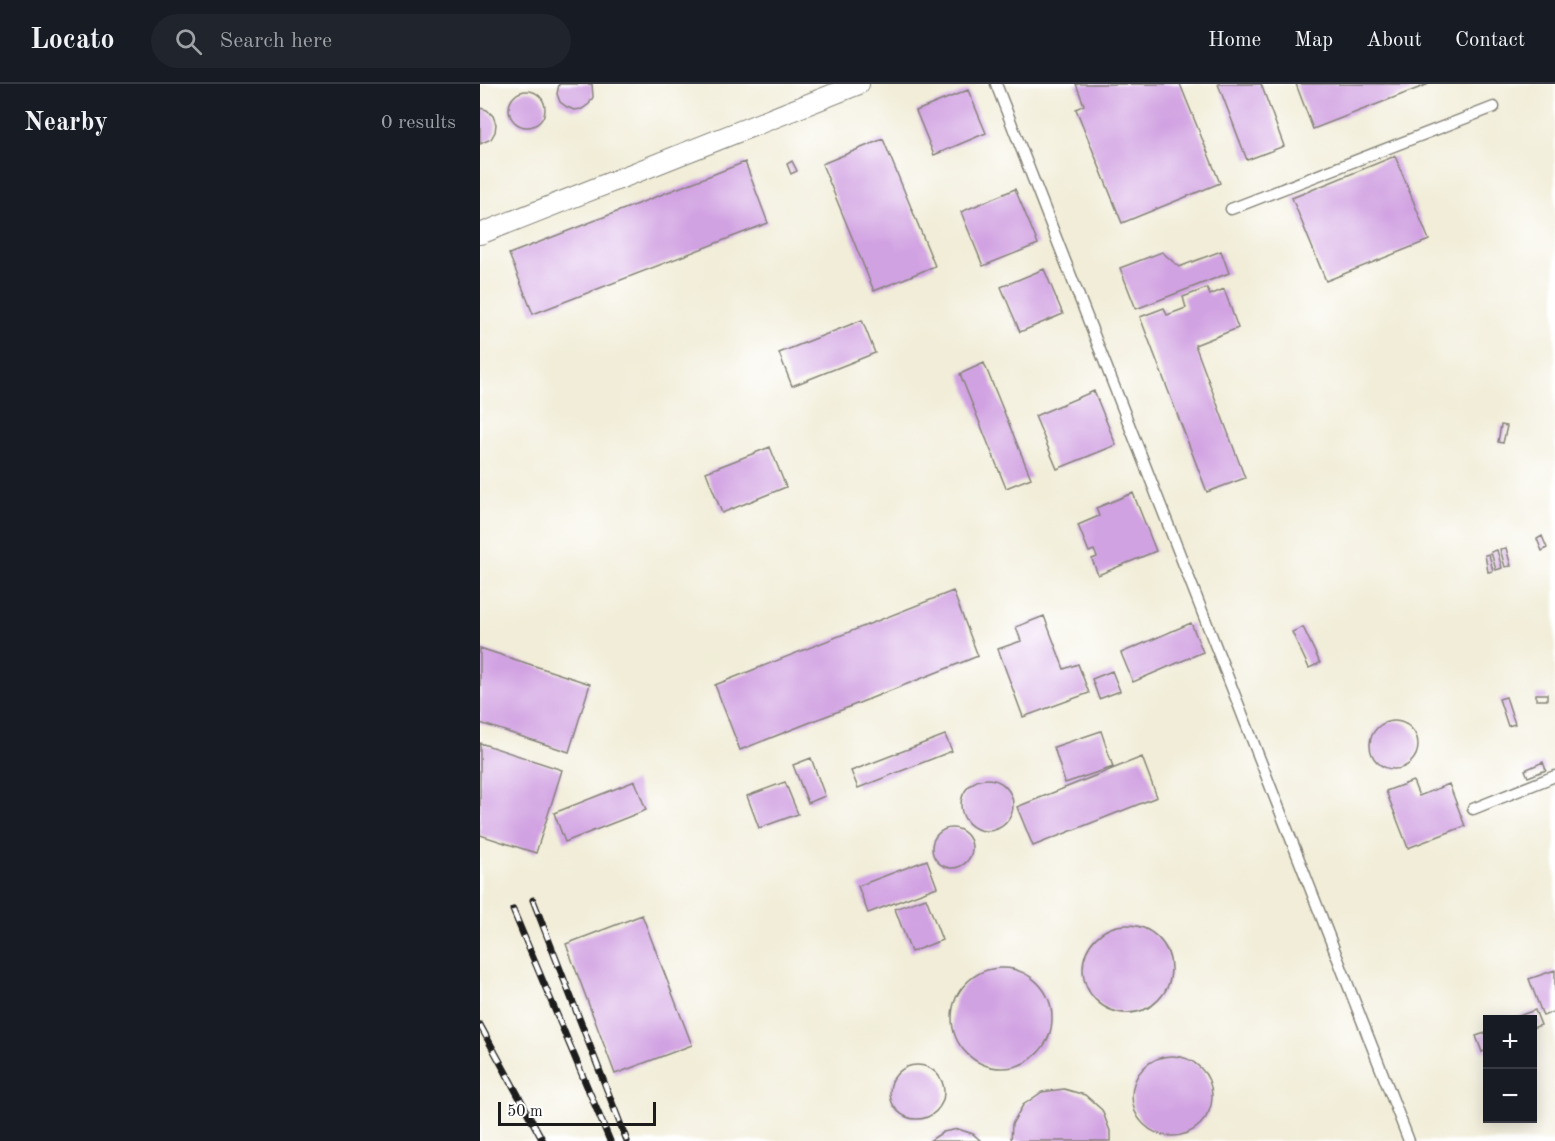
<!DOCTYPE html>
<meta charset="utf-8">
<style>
:root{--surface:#171b24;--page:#20242c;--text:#f1f3f6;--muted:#9ea1a6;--line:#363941}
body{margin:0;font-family:"Old Standard TT",serif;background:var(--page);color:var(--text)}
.controls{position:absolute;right:18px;bottom:18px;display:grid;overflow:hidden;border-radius:0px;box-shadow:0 3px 15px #0003}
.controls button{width:54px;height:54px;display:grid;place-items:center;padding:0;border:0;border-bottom:2px solid var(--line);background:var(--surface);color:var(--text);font:30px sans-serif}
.scale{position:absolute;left:18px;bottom:15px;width:158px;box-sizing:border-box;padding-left:6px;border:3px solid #1c1c1c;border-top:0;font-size:16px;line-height:21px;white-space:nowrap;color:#1c1c1c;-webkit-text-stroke:4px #fff;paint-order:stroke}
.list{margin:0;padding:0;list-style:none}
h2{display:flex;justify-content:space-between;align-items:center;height:78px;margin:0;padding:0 24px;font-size:26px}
h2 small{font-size:20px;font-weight:400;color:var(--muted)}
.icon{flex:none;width:33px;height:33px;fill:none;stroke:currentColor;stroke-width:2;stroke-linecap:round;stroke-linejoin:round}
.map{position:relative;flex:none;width:1075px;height:1057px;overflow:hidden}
header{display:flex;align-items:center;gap:36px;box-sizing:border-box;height:84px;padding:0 30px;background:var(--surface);border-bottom:2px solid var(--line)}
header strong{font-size:28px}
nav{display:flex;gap:33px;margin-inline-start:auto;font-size:21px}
.search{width:420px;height:54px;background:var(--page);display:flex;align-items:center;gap:15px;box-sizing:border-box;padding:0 21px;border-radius:33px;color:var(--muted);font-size:22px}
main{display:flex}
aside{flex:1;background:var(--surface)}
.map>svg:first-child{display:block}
.building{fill:#d1a2e2}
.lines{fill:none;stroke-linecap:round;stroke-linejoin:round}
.service-casing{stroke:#86847a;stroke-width:13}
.minor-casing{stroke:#86847a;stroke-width:22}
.service{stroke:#fff;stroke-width:10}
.minor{stroke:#fff;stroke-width:20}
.rail-casing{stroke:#1c1c1c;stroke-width:7}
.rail{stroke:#fff;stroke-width:4.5;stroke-dasharray:14;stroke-linecap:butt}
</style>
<header>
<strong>Locato</strong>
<div class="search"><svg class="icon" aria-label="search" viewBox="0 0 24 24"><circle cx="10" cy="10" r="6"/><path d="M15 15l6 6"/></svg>Search here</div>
<nav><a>Home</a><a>Map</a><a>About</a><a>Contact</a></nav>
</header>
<main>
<aside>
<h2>Nearby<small>0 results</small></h2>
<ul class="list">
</ul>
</aside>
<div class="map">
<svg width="1075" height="1057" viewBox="0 0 1075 1057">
<rect width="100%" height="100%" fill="#fff"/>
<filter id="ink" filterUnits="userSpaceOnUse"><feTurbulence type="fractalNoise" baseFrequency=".0167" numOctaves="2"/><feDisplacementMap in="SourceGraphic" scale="12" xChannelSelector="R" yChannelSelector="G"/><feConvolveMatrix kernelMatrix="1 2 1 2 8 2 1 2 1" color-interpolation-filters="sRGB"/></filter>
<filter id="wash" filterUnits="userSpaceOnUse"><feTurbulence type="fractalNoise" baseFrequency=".008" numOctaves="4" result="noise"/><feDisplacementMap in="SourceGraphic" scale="24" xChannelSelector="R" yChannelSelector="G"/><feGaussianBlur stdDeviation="1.35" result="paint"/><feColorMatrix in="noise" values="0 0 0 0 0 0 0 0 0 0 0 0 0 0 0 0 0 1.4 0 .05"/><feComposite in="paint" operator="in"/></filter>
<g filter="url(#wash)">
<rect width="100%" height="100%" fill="#f1edd8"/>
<g id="blocks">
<path class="building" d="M 79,0 L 112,0 L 113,13 L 109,20 L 102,25 L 94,26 L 87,23 L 80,18 L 77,10 Z
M 596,0 L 700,0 L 740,99 L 642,139 L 596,25 L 604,21 Z
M 738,0 L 781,0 L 804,62 L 767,76 Z
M 816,0 L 949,0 L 833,45 Z
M 488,6 L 506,49 L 454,71 L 436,27 Z
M29 25a18 18 0 1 1 36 0a18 18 0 1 1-36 0Z
M 0,24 L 7,26 L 13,32 L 16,40 L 15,48 L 11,55 L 0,60 Z
M 403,55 L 455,182 L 394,207 L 342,80 Z
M 915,72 L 949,156 L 846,197 L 812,114 Z
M 312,77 L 317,87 L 311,90 L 307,80 Z
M 265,78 L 288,139 L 53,230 L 29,170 Z
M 535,105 L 558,160 L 503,182 L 481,128 Z
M 741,167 L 749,189 L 656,225 L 640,184 L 682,168 L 699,183 Z
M 564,185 L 583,230 L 540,248 L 521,203 Z
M 727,204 L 730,211 L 744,205 L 758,244 L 715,261 L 765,394 L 727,408 L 660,233 L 684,224 L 687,231 L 706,224 L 703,213 Z
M 382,236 L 395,269 L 312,302 L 299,269 Z
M 504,279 L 551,394 L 526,404 L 480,290 Z
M 614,307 L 636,361 L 577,385 L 555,332 Z
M 1021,341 L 1027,342 L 1023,359 L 1018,358 Z
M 290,363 L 306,403 L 242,429 L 226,388 Z
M 653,409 L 676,467 L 618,491 L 612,475 L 617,473 L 614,466 L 609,468 L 598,441 L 619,432 L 616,424 Z
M 1062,452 L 1067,464 L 1062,467 L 1057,455 Z
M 1026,464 L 1031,482 L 1025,483 L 1020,465 Z
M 1017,466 L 1022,484 L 1016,486 L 1011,468 Z
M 1009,470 L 1013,487 L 1008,488 L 1005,471 Z
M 473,507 L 498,572 L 260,666 L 235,601 Z
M 564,532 L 584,585 L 598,580 L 609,609 L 543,633 L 518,565 L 541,557 L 536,543 Z
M 711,539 L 723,568 L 653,598 L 641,569 Z
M 823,543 L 840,579 L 829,584 L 812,548 Z
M 0,564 L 110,600 L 89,668 L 0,639 Z
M 632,587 L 640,607 L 619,615 L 612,595 Z
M 1056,610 L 1067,610 L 1067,616 L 1056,616 Z
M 1026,613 L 1035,640 L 1028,642 L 1019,615 Z
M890 661a24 24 0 1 1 48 0a24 24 0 1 1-48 0Z
M 621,647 L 633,683 L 585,699 L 574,663 Z
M 465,651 L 472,667 L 378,704 L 371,687 Z
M 0,659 L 82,686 L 56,769 L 0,751 Z
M 662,673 L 677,713 L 553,762 L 537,723 Z
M 331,674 L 345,712 L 328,719 L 313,681 Z
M 1063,678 L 1066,686 L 1048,693 L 1045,686 Z
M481 721a26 26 0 1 1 52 0a26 26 0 1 1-52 0Z
M 155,697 L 166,726 L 85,758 L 74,729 Z
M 933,697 L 939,712 L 969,700 L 985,742 L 928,764 L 906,707 Z
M 305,698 L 318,730 L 279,744 L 267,712 Z
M452 764a20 20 0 1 1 40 0a20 20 0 1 1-40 0Z
M 447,776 L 457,803 L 388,829 L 378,802 Z
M 446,814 L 462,856 L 431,868 L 415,825 Z
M 162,831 L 212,961 L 135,990 L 86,860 Z
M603 885a44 44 0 1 1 88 0a44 44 0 1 1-88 0Z
M472 934a50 50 0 1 1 100 0a50 50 0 1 1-100 0Z
M 1075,886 L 1075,927 L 1063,932 L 1049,895 Z
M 1055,926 L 1061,941 L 1052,944 L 1052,936 L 1028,936 Z
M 1008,948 L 1008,966 L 1002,968 L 996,952 Z
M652 1012a40 40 0 1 1 80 0a40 40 0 1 1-80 0Z
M410 1008a27 27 0 1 1 54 0a27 27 0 1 1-54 0Z
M 584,1005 L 605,1011 L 622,1026 L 630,1047 L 630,1057 L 531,1057 L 532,1040 L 543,1021 L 562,1008 Z
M 478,1045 L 493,1050 L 501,1057 L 449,1057 L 463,1048 Z"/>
</g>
</g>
<g filter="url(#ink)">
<use href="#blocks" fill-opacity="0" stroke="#86847a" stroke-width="1.5"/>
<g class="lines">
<g class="service-casing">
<path id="service" d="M 516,0 L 929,1057
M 751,125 L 1014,23
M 993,725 L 1075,692"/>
</g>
<g class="minor-casing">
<path id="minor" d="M 0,150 L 379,0"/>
</g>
<use href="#service" class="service"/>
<use href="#minor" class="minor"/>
<g class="rail-casing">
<path id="rail" d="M 53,816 L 147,1057
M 33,826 L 130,1057
M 0,941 L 63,1057"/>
</g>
<use href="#rail" class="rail"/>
</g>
</g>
</svg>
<div class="controls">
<button>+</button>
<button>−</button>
</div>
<div class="scale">50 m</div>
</div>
</main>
